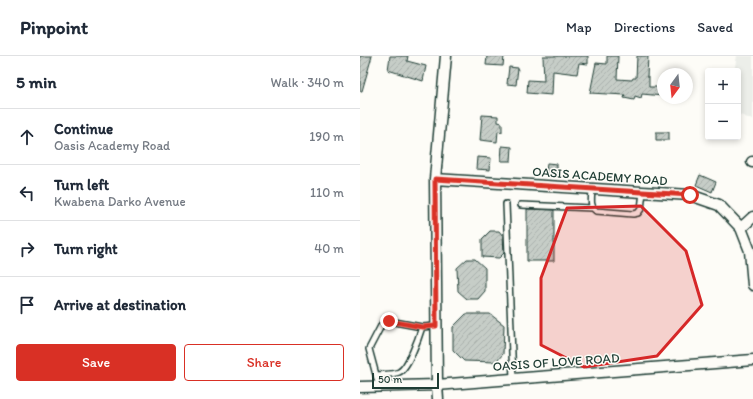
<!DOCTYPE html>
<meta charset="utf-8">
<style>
:root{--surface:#fff;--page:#f6f6f7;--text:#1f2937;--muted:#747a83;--line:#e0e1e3;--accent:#d93025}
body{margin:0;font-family:Itim,sans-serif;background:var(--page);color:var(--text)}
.controls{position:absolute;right:12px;top:12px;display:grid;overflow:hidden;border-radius:4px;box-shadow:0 2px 6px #0003}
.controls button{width:36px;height:36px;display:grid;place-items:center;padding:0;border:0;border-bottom:1px solid var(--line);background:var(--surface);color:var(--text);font:20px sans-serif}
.compass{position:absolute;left:297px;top:12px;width:36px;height:36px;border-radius:50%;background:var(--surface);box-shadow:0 2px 6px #0003;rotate:195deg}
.scale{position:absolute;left:12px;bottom:10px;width:67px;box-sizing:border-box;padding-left:4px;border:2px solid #1f3d34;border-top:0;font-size:11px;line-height:14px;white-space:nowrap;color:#1f3d34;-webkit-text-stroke:3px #fdfcf7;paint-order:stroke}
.stop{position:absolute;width:12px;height:12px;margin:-9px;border:3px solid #d93025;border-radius:50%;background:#fff}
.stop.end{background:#d93025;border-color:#fff;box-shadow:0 1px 4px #0008}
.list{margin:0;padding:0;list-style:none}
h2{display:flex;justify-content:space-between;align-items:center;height:52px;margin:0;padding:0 16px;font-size:17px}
h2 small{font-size:13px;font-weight:400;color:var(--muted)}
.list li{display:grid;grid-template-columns:26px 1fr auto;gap:12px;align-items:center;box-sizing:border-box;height:56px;padding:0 16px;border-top:1px solid var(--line)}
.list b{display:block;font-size:15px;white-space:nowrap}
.list p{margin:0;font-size:13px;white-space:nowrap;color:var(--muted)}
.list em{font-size:13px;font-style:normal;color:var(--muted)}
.actions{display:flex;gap:8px;padding:12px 16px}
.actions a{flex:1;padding:9px 0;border:1px solid var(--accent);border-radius:4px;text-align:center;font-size:14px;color:var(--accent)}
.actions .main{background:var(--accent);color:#fff}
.icon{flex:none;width:22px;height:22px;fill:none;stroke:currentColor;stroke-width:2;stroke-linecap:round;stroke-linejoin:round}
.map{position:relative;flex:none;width:393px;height:343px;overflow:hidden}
header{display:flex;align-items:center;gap:24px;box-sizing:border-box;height:56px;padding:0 20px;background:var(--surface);border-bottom:1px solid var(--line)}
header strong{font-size:19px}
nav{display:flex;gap:22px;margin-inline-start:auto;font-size:14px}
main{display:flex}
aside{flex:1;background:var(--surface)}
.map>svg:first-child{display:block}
.built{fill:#eceee9}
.building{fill:url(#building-hatch);stroke:#1f3d34}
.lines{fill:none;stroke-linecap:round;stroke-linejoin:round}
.lane-casing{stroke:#1f3d34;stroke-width:8}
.street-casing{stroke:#1f3d34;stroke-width:13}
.lane{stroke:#fdfcf7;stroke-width:5}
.street{stroke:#fdfcf7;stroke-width:10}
.route{stroke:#d93025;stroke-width:5}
.marked{fill:#d62828;fill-opacity:0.2;stroke:#d62828;stroke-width:3;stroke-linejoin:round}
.labels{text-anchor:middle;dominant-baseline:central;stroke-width:3;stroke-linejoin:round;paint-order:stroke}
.street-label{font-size:13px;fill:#1f3d34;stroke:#fdfcf7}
</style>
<header>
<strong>Pinpoint</strong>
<nav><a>Map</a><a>Directions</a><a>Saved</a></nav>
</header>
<main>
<aside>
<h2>5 min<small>Walk · 340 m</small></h2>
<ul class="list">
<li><svg class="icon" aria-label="ahead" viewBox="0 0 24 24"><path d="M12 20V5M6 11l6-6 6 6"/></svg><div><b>Continue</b><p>Oasis Academy Road</p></div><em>190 m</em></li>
<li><svg class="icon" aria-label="left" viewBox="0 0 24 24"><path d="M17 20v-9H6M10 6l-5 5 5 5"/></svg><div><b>Turn left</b><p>Kwabena Darko Avenue</p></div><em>110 m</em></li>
<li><svg class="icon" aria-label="right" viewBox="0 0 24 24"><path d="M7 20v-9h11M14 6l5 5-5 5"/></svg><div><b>Turn right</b></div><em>40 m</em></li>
<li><svg class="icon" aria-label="arrive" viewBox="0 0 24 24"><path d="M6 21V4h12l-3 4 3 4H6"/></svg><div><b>Arrive at destination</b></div></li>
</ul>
<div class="actions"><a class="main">Save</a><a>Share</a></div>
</aside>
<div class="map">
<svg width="393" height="343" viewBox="0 0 393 343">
<defs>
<pattern id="building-hatch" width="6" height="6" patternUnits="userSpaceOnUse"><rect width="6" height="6" fill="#c6cdc7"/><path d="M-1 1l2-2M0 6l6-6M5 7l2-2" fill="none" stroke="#aab1ac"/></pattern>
</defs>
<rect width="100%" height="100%" fill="#fdfcf7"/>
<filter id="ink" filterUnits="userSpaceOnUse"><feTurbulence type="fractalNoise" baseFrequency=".025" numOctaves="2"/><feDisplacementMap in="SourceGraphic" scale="8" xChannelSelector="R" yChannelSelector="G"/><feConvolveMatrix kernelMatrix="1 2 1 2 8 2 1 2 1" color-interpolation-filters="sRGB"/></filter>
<g filter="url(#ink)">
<path class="built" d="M 377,0 L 393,0 L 393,64 L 378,58 L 378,15 L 374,15 Z"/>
<path class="building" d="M 0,0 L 12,0 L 2,35 L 0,35 Z
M 30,0 L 48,0 L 47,5 L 66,10 L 63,25 L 28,14 Z
M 127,0 L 144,0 L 143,10 L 126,9 Z
M 183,0 L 228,0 L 228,8 L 219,7 L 217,18 L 193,15 L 192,39 L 167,37 L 168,24 L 184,25 Z
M 247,0 L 258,0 L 257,23 L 272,24 L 273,22 L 276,22 L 277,0 L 288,0 L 287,21 L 289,21 L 289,31 L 303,31 L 303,40 L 282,38 L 281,42 L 275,40 L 274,44 L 264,42 L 265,39 L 230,37 L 236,7 L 247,8 Z
M 149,11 L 158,12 L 156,29 L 147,28 Z
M 122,59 L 138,60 L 138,66 L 142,67 L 142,76 L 138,75 L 137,86 L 120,84 Z
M 296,76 L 309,76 L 309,84 L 296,84 Z
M 142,90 L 152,91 L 151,105 L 141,105 Z
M 117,101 L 131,102 L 130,114 L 116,113 Z
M 187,107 L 197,108 L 197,117 L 186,116 Z
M 340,119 L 356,126 L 352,136 L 336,129 Z
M 167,153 L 194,154 L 194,205 L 167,205 Z
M 130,175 L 139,175 L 143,180 L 144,197 L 139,202 L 122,201 L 122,183 Z
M 107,203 L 115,203 L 125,212 L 125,235 L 118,243 L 107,243 L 98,235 L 97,212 Z
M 106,258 L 130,258 L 144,269 L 143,298 L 136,306 L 104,305 L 93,294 L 93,271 Z"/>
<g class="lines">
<g class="lane-casing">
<path id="lane" d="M 232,133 C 232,141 229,150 236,155 L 273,158 L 278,157 L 281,153 L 283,136
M 146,148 L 153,323
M 161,149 L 232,152
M 17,319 C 23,318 33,319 39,316 C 48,312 59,281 62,271
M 19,330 L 9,293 L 22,268 L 29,265 L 62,271 L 76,270"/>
</g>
<g class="street-casing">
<path id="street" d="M 392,106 L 393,106
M 75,123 L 330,139 L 359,149 L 381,172 L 390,195 L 393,229
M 381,172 L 393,161
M 0,331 L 77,329 L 393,304
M 78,343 L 77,329 L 75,123 L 86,0"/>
</g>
<use href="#lane" class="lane"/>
<use href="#street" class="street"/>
</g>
</g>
<g class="lines" filter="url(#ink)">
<path class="route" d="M 29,265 L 62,271 L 76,270 L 75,123 L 330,139"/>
</g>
<path class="marked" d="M 281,150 L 326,195 L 342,249 L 297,300 L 224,311 L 181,289 L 181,222 L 207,152 Z"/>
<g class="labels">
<g class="street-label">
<text transform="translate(240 120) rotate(4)">OASIS ACADEMY ROAD</text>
<text transform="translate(196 306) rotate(-4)">OASIS OF LOVE ROAD</text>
</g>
</g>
</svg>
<div class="controls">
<button>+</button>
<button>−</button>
</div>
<svg class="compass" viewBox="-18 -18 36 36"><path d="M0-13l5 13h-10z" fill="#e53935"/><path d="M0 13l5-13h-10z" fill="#747a83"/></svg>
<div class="scale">50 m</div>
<div class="stop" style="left:330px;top:139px"></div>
<div class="stop end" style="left:29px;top:265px"></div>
</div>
</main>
